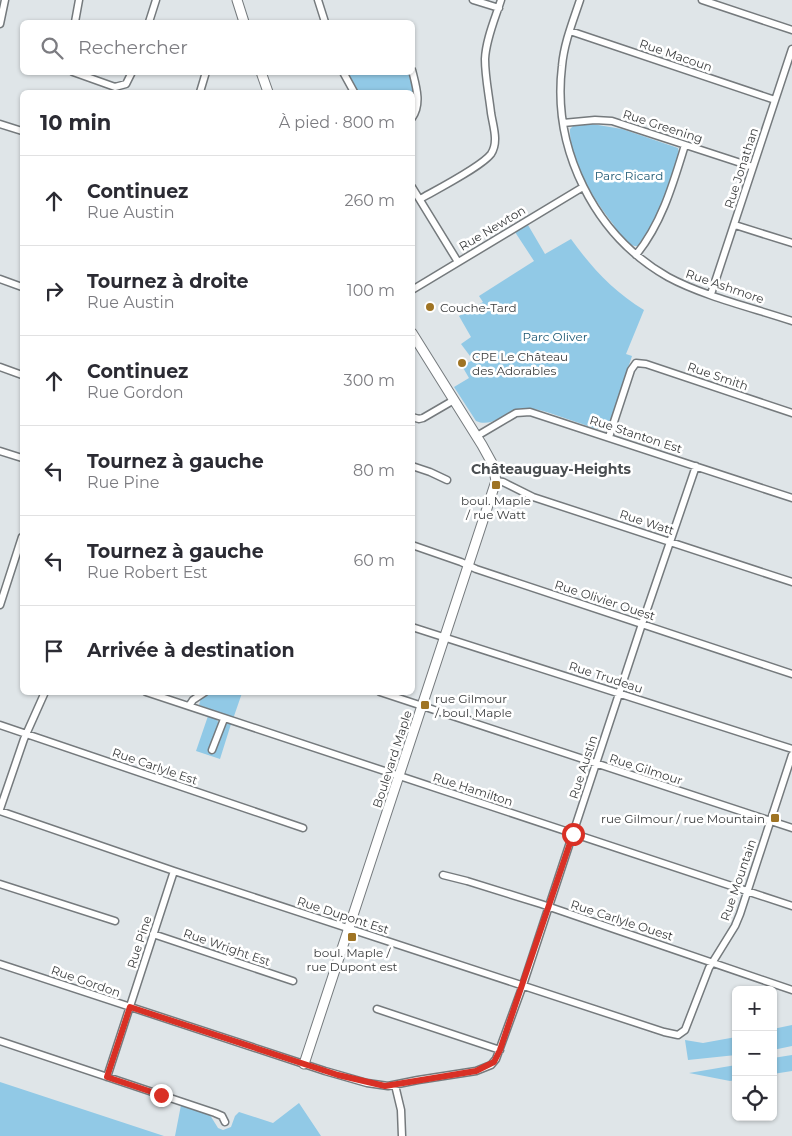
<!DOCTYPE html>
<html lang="fr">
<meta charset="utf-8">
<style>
:root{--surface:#fff;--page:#f2f2f3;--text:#2b2b33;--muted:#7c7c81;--line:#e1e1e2}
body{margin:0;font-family:Montserrat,sans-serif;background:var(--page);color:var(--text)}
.controls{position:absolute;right:15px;bottom:15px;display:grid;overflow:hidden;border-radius:8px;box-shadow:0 1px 4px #0004}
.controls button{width:45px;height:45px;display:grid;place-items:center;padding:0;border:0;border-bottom:1px solid var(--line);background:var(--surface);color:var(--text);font:25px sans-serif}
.stop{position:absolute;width:15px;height:15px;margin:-11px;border:4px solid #d93025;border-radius:50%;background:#fff}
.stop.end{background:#d93025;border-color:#fff;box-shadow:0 1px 5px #0008}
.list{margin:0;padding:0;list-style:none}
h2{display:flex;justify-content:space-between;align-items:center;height:65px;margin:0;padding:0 20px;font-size:21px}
h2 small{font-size:16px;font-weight:400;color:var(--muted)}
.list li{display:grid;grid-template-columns:32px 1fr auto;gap:15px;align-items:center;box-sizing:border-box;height:90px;padding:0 20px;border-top:1px solid var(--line)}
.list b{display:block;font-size:19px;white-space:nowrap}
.list p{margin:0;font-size:16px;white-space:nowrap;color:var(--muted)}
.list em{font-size:16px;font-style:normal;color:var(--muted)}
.icon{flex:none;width:28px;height:28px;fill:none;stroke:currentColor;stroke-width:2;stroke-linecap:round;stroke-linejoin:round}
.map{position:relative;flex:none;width:792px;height:1136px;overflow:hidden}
.search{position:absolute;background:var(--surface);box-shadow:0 1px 4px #0004;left:20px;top:20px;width:395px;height:55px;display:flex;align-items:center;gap:12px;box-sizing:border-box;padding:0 18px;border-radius:8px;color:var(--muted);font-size:19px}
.panel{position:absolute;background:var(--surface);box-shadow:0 1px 4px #0004;left:20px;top:90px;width:395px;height:605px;border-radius:8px}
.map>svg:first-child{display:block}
.green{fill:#91c9e6}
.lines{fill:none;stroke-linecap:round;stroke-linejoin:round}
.street-casing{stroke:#757a7d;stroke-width:9}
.secondary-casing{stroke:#757a7d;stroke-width:11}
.street{stroke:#fff;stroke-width:6}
.secondary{stroke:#fff;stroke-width:9}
.route{stroke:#d93025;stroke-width:6}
.poi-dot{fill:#9f7424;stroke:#fff;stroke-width:2}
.labels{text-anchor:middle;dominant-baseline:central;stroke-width:5;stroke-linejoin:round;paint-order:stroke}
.street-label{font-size:12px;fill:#3b3d3e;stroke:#fff}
.park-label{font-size:12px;fill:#1d5873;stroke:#fff}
.poi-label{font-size:12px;fill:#3b3d3e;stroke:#fff;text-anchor:start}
.neighbourhood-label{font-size:14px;font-weight:bold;fill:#4a4e51;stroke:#fff}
</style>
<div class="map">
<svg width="792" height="1136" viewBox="0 0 792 1136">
<rect width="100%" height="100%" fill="#dfe5e8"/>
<path class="green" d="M 347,73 L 410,73 C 413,86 417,100 413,114 L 412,92 L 358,92 Z
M 592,124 L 622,129 L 678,148 L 679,153 C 671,177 657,231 638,246 C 627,247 619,233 613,224 C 594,199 569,162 570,129 L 573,126 Z
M 528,225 L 545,254 L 571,239 C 591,267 614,292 644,310 L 626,354 L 632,356 L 609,425 L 605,429 L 597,429 C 580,424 541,408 526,408 C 507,408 494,429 476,421 L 454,387 L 469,378 L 462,366 L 473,360 L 461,344 L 471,337 L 459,316 L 483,302 L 479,296 L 534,261 L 515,232 Z
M 211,693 L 242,693 L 233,719 L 199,705 L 201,698 Z
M 208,716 L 216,719 L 219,723 L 210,749 L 225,723 L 231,724 L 220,759 L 196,751 Z
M 792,1025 L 792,1046 L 773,1050 L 773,1029 Z
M 736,1037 L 736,1055 L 688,1060 L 685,1040 L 703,1043 Z
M 792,1055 L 792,1071 L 773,1074 L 773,1058 Z
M 736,1065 L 736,1080 L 730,1081 L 689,1073 Z
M 0,1082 L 164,1136 L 0,1136 Z
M 299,1103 L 321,1136 L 175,1136 L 181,1105 L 210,1115 L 218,1128 L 223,1130 L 231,1127 L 235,1116 L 239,1112 L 273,1123 Z"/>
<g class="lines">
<g class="street-casing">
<path id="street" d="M 318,0 L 325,22
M 473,0 L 499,8
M 580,0 C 573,21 564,43 562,66 C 552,149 594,235 668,277 C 703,296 753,308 792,321
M 702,0 L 792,30
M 75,22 L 79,0
M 149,22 L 156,0
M 0,24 L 5,0
M 570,31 L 775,100
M 412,70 C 416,86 422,104 412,118
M 73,72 L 115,87 L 126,84 L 132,72
M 343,72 L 354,92
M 200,92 L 206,72
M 563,123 L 595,120 L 612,121 L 753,167
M 0,124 L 22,131
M 412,187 L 458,262
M 420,199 C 436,190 481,167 491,154 C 499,142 493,126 491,113 C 489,95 485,77 485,59 C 486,39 495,19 501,0
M 735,225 L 792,243
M 636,255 C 662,223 673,184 685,145
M 0,279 L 22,287
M 412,290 L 583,187
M 711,294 L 792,49
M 0,367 L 22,375
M 412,417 L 419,419 L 423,418 L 454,400
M 477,436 L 516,413 L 530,412 L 792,498
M 609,437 L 631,370 L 636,363 L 646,364 L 792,413
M 0,451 L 22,458
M 412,466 L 430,472 L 447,480
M 496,481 L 503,482 L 533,497 L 792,582
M 412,545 L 461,562 L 476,569 L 792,674
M 0,605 L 22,537
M 412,627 L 792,749
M 146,692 L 792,906
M 380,692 L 792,828
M 189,706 L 193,700 L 205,692
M 0,725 L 303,828
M 212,750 L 224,719
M 0,809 L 24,739 L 45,692
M 0,811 L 174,871 L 664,1032 L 678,1035 L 685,1030 L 709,968 L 735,926 L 740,914 L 792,755
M 443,875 L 467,881 L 541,904 L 792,990
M 0,884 L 115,921
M 153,934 L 293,981
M 0,964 L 325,1071 L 367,1083 L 388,1086 L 418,1080 L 476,1071 L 491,1065 L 496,1059 L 523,985 L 642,624 L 696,466
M 377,1009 L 500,1050
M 0,1041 L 215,1113 L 222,1116 L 225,1122
M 107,1077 L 174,871
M 395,1085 L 401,1110 L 402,1136"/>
</g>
<g class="secondary-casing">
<path id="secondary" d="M 237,0 L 244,22
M 261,72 L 268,92
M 304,1064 L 496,481 L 493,465 L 482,445 L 412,333"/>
</g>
<use href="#street" class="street"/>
<use href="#secondary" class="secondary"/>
</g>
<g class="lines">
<path class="route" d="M 161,1095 L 107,1077 L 130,1007 L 338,1075 L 385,1086 L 476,1071 L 494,1062 L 500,1050 L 573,834"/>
</g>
<g class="poi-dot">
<circle cx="430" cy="307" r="5"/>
<circle cx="462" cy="363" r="5"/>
<rect x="491" y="480" width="10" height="10" rx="2.5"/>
<rect x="420" y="700" width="10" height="10" rx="2.5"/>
<rect x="770" y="813" width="10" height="10" rx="2.5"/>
<rect x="347" y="932" width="10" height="10" rx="2.5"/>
</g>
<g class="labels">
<g class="street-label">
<text transform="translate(676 55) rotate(19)">Rue Macoun</text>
<text transform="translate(663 126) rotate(18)">Rue Greening</text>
<text transform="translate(741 168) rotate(-72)">Rue Jonathan</text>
<text transform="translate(492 228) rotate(-31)">Rue Newton</text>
<text transform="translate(725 286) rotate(19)">Rue Ashmore</text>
<text transform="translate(718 376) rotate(19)">Rue Smith</text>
<text transform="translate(636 434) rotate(18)">Rue Stanton Est</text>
<text transform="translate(647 522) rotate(18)">Rue Watt</text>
<text transform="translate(605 600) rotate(18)">Rue Olivier Ouest</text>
<text transform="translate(606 677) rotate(18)">Rue Trudeau</text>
<text transform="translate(392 759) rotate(-72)">Boulevard Maple</text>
<text transform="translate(155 766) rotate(19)">Rue Carlyle Est</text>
<text transform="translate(583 767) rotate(-72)">Rue Austin</text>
<text transform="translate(646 769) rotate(18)">Rue Gilmour</text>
<text transform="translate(473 789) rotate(18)">Rue Hamilton</text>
<text transform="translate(738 880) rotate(-71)">Rue Mountain</text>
<text transform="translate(343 915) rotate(18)">Rue Dupont Est</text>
<text transform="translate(622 920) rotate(18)">Rue Carlyle Ouest</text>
<text transform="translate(139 942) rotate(-72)">Rue Pine</text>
<text transform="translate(227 947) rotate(19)">Rue Wright Est</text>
<text transform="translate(86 981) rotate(19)">Rue Gordon</text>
</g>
<g class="park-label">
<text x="629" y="175">Parc Ricard</text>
<text x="555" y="336">Parc Oliver</text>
</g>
<g class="poi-label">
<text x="440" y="307">Couche-Tard</text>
<text x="472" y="356">CPE Le Château<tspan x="472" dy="14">des Adorables</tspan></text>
<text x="496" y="500" text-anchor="middle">boul. Maple<tspan x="496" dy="14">/ rue Watt</tspan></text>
<text x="435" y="698">rue Gilmour<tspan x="435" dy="14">/ boul. Maple</tspan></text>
<text x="765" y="818" text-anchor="end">rue Gilmour / rue Mountain</text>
<text x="352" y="952" text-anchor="middle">boul. Maple /<tspan x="352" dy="14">rue Dupont est</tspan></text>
</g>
<g class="neighbourhood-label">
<text x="551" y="469">Châteauguay-Heights</text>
</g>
</g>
</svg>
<div class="controls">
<button>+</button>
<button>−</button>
<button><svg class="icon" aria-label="locate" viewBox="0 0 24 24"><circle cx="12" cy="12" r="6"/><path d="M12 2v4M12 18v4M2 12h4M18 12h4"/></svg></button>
</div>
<div class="stop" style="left:573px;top:834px"></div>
<div class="stop end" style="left:161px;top:1095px"></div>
<div class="search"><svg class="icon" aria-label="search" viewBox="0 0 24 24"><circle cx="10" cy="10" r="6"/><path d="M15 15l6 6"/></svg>Rechercher</div>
<section class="panel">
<h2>10 min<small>À pied · 800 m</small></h2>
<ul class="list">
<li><svg class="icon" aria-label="ahead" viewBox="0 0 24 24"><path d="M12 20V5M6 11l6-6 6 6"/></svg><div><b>Continuez</b><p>Rue Austin</p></div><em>260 m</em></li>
<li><svg class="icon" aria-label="right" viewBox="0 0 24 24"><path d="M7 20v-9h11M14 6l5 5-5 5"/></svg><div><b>Tournez à droite</b><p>Rue Austin</p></div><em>100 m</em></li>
<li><svg class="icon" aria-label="ahead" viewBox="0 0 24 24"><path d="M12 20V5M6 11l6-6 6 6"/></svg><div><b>Continuez</b><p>Rue Gordon</p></div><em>300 m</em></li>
<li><svg class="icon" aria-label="left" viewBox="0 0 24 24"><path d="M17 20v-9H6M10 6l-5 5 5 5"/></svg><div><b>Tournez à gauche</b><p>Rue Pine</p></div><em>80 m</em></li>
<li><svg class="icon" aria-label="left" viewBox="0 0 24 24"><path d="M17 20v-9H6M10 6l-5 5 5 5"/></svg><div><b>Tournez à gauche</b><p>Rue Robert Est</p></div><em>60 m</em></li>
<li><svg class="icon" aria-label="arrive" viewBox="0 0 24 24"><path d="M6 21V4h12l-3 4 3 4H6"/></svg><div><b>Arrivée à destination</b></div></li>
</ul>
</section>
</div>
